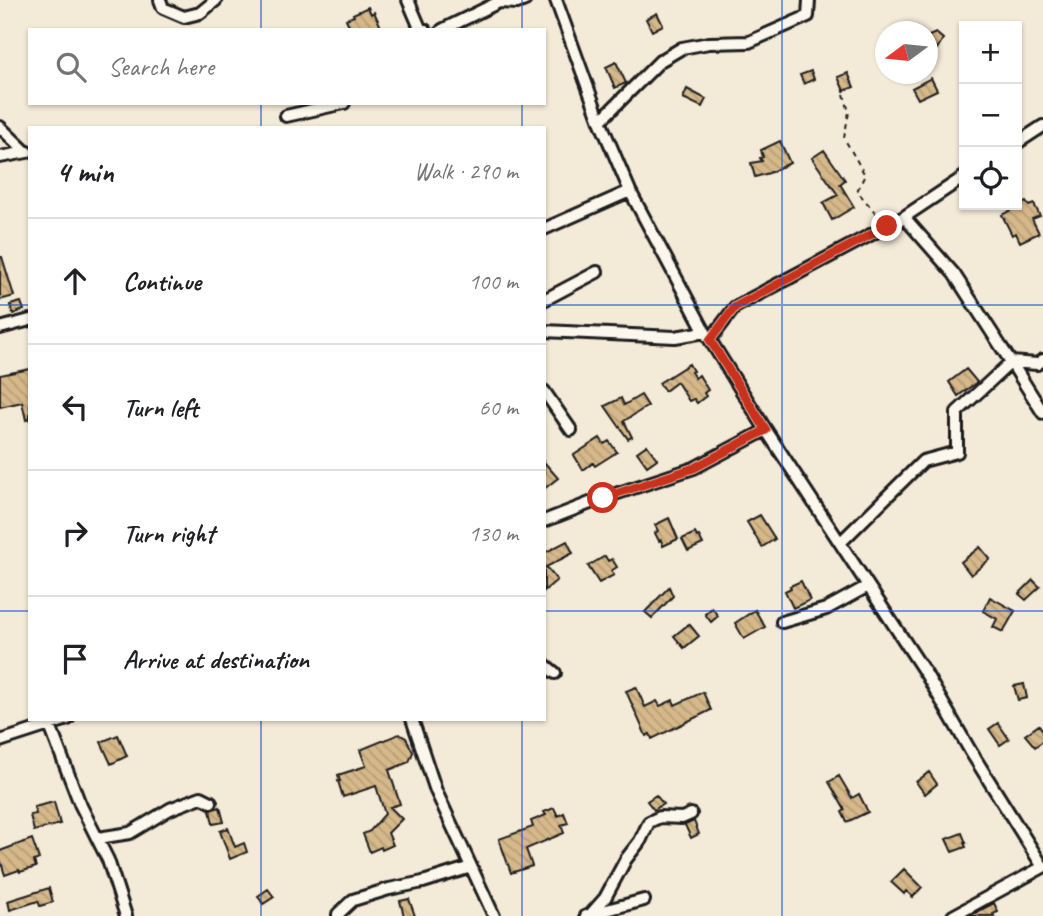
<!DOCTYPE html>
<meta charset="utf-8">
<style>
:root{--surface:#fff;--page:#f6f6f6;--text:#202124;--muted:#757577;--line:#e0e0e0}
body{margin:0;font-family:Caveat,sans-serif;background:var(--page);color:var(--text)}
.controls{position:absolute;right:21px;top:21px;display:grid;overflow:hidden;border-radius:0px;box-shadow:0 2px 5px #0004}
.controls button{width:63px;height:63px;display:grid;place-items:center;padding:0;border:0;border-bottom:2px solid var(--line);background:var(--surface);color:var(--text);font:35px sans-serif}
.compass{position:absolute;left:875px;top:21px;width:63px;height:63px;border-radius:50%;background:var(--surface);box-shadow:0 2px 5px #0004;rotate:255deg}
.stop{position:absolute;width:21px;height:21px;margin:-16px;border:5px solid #c8321e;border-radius:50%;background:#fff}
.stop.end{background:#c8321e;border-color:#fff;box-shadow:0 2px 7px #0008}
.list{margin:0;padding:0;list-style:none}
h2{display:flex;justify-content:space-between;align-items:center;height:91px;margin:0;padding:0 28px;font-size:30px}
h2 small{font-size:23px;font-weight:400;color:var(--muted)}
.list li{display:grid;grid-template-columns:46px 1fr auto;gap:21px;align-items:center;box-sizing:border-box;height:126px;padding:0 28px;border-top:2px solid var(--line)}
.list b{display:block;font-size:26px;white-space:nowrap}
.list em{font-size:23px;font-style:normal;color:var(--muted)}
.icon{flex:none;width:38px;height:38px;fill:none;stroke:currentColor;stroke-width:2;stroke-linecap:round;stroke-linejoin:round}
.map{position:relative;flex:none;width:1043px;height:916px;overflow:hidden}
.search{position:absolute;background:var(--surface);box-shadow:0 2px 5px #0004;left:28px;top:28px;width:518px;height:77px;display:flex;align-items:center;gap:18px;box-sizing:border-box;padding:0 24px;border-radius:0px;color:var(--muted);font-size:26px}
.panel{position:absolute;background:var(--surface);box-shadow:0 2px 5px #0004;left:28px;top:126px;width:518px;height:595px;border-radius:0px}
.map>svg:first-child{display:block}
.building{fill:url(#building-back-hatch);stroke:#1c1c1c;stroke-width:2}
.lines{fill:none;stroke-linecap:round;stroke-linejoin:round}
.minor-casing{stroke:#1c1c1c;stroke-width:16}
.path{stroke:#1c1c1c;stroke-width:2;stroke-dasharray:5 5;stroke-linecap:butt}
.minor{stroke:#fbf7ec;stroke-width:10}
.route{stroke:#c8321e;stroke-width:9}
.grid{fill:none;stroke:#1d4ed8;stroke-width:2;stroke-opacity:0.55}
</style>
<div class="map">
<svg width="1043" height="916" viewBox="0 0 1043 916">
<defs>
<pattern id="building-back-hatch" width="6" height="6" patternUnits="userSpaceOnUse" patternTransform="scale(1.75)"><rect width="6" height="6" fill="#d6b88a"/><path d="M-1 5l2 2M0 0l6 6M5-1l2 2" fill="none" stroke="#b79e76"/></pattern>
</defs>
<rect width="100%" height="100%" fill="#f4ead8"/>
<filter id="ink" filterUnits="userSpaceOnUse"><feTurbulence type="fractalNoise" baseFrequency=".0143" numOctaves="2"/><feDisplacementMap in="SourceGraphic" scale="14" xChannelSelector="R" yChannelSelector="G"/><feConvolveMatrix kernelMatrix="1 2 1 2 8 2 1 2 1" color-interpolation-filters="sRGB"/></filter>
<g filter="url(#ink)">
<path class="building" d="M 368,7 L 371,14 L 374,12 L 381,27 L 374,30 L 351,30 L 346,19 L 354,16 L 353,14 Z
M 657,13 L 663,25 L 652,31 L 646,19 Z
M 936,33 L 943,39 L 937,49 L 928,42 L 929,36 Z
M 616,62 L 626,83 L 615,88 L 606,67 Z
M 811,71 L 814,79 L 804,84 L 800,75 Z
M 848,73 L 854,87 L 844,91 L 838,77 Z
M 931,78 L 937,90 L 918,99 L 912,88 Z
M 687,89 L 706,99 L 702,107 L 683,98 Z
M 780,141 L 790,163 L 769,173 L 755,177 L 751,163 L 762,161 L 760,158 L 763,157 L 761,150 Z
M 824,150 L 845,180 L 840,184 L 854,207 L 832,220 L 823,203 L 838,195 L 812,158 Z
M 1026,202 L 1029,206 L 1034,204 L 1040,216 L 1032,219 L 1039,233 L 1020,242 L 1016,233 L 1012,235 L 1002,215 L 1011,210 L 1009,205 L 1020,205 Z
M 0,257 L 2,257 L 14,296 L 0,300 Z
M 21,302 L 24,310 L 13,314 L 10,305 Z
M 689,364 L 693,371 L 691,372 L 695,378 L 699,375 L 708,390 L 704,393 L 706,396 L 697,403 L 694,399 L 689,401 L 677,382 L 665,391 L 659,383 Z
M 30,369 L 30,419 L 26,420 L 22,402 L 0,407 L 0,375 Z
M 966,369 L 977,382 L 958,396 L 949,382 Z
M 641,395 L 648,406 L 624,421 L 632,437 L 628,439 L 605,406 L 621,398 L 624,405 Z
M 600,438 L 604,444 L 609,441 L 617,452 L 595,466 L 593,463 L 583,470 L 574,455 Z
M 647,445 L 657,459 L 647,466 L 637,452 Z
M 544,462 L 558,478 L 544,489 Z
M 760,515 L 775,539 L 762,547 L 747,522 Z
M 669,518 L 678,539 L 663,546 L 661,540 L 659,541 L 655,533 L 658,531 L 655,525 Z
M 695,533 L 697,537 L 699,536 L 703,544 L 688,551 L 682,539 Z
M 567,541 L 573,553 L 546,567 L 557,580 L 544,591 L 544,553 Z
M 980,547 L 990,559 L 971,575 L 961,562 Z
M 605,556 L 608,561 L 612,559 L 617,567 L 611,571 L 614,575 L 599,583 L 588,566 Z
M 1033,580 L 1040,587 L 1026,600 L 1019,594 Z
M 801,581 L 810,600 L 793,608 L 785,591 L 791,588 L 790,586 Z
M 669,587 L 673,596 L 652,618 L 645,612 Z
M 990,597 L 1015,611 L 1003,632 L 993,627 L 997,619 L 983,611 Z
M 712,608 L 718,616 L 711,622 L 705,614 Z
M 755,610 L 765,627 L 744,639 L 735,623 Z
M 689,624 L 699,636 L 684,648 L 674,636 Z
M 1024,684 L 1027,698 L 1018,700 L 1014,686 Z
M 636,687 L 645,707 L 657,701 L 660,706 L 673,700 L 675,705 L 703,692 L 711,710 L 652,739 L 650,734 L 646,736 L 626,691 Z
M 998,723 L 1009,739 L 1000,745 L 989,729 Z
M 1039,725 L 1043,731 L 1043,741 L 1035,747 L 1025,735 Z
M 399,734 L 406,738 L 413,752 L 409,762 L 389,770 L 400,804 L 390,807 L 402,819 L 388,833 L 393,845 L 382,850 L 381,847 L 370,852 L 363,834 L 370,831 L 385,814 L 376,786 L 343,797 L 338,781 L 340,781 L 338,775 L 366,766 L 360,750 Z
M 118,735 L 127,756 L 111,764 L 101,742 Z
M 929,772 L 937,784 L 925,794 L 916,782 Z
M 839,776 L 852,798 L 859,794 L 868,812 L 847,822 L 842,812 L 845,810 L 829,782 Z
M 656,795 L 663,804 L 654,810 L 647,801 Z
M 54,802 L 60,824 L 34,831 L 30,815 L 36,814 L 34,807 Z
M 220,807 L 224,822 L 213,824 L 210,810 Z
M 554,808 L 558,816 L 564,813 L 568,823 L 561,825 L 564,833 L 526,849 L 532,866 L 511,873 L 499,839 L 533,827 L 531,821 L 546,815 L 544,812 Z
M 694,821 L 699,834 L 691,838 L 685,825 Z
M 228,828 L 235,847 L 244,843 L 247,852 L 230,859 L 220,831 Z
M 962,833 L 966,843 L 964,843 L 966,847 L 952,852 L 946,839 Z
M 32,839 L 39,859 L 34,861 L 36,867 L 20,872 L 19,870 L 5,875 L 0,859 L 0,851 Z
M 904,869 L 922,887 L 913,897 L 906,891 L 904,894 L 891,882 Z
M 49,888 L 53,902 L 40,906 L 38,901 L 10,910 L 8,901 Z
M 268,889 L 274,897 L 263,904 L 258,896 Z
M 409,899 L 415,916 L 404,916 L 400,901 Z
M 994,903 L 998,912 L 993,914 L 994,916 L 969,916 Z"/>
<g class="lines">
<g class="minor-casing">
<path id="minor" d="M 160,0 L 163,8 L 184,17 L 200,13 L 216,0
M 408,0 L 420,28 L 425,30
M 556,0 L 600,121 L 630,191 L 705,332 L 766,430 L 926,674 L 971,752 L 1043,867
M 442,30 L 499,2 L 517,3 L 525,0
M 286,116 L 344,103
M 600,121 L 660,61 L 682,48 L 709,43 L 749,42 L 808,16 L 809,0
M 0,127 L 25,151
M 1017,143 L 1043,126
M 0,157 L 27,152
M 904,217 L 954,274 L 1011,362 L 1037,364 L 1043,360
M 544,229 L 630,191
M 544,300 L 597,272
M 0,328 L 30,320
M 544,331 L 675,337 L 705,332
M 710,340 L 735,307 L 904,217 L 964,177
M 544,391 L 571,430
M 544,521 L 603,498 L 694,468 L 766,430
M 841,542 L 923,461 L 957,452 L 957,412 L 1011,362 L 1043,413
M 782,622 L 826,609 L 868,586
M 544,664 L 555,673
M 412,719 L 436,791 L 494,916
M 50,726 L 80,804 L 108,860 L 126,916
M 0,741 L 68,719
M 98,838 L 130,833 L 170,809 L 201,797 L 211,802
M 592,914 L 644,900
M 338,916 L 338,914 L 353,900 L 389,889 L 423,882 L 471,867
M 586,916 L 590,915 L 605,898 L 626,859 L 640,841 L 649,822 L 660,817 L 682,818 L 691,814
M 953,916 L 1043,867"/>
</g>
<path class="path" d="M 844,94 L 849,112 L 844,138 L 865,175 L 857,191 L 879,217"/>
<use href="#minor" class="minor"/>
</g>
</g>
<g class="lines" filter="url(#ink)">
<path class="route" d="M 603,498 L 694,468 L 766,430 L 710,340 L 735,307 L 887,226"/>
</g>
<path class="grid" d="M 261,0 L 261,30M 522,0 L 522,30M 782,0 L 782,916M 261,103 L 261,128M 522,103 L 522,128M 0,305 L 30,305M 544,305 L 1043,305M 0,611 L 30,611M 544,611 L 1043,611M 261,719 L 261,916M 522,719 L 522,916"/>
</svg>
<div class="controls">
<button>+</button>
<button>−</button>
<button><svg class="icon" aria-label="locate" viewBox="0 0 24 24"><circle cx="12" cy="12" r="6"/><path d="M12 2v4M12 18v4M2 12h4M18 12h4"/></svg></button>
</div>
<svg class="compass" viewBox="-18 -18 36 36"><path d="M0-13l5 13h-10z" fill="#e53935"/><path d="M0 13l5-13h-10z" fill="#757577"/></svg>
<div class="stop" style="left:603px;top:498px"></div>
<div class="stop end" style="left:887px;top:226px"></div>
<div class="search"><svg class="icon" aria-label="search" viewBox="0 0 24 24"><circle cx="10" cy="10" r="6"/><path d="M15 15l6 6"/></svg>Search here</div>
<section class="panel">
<h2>4 min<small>Walk · 290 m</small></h2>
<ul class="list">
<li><svg class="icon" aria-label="ahead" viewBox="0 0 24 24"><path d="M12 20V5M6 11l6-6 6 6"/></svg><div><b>Continue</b></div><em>100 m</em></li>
<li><svg class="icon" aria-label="left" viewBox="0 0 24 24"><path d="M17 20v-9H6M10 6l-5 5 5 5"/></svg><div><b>Turn left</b></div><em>60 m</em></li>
<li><svg class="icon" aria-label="right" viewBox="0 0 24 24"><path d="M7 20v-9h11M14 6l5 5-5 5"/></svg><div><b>Turn right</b></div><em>130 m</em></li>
<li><svg class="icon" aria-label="arrive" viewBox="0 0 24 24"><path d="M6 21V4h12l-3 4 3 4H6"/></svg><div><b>Arrive at destination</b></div></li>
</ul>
</section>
</div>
